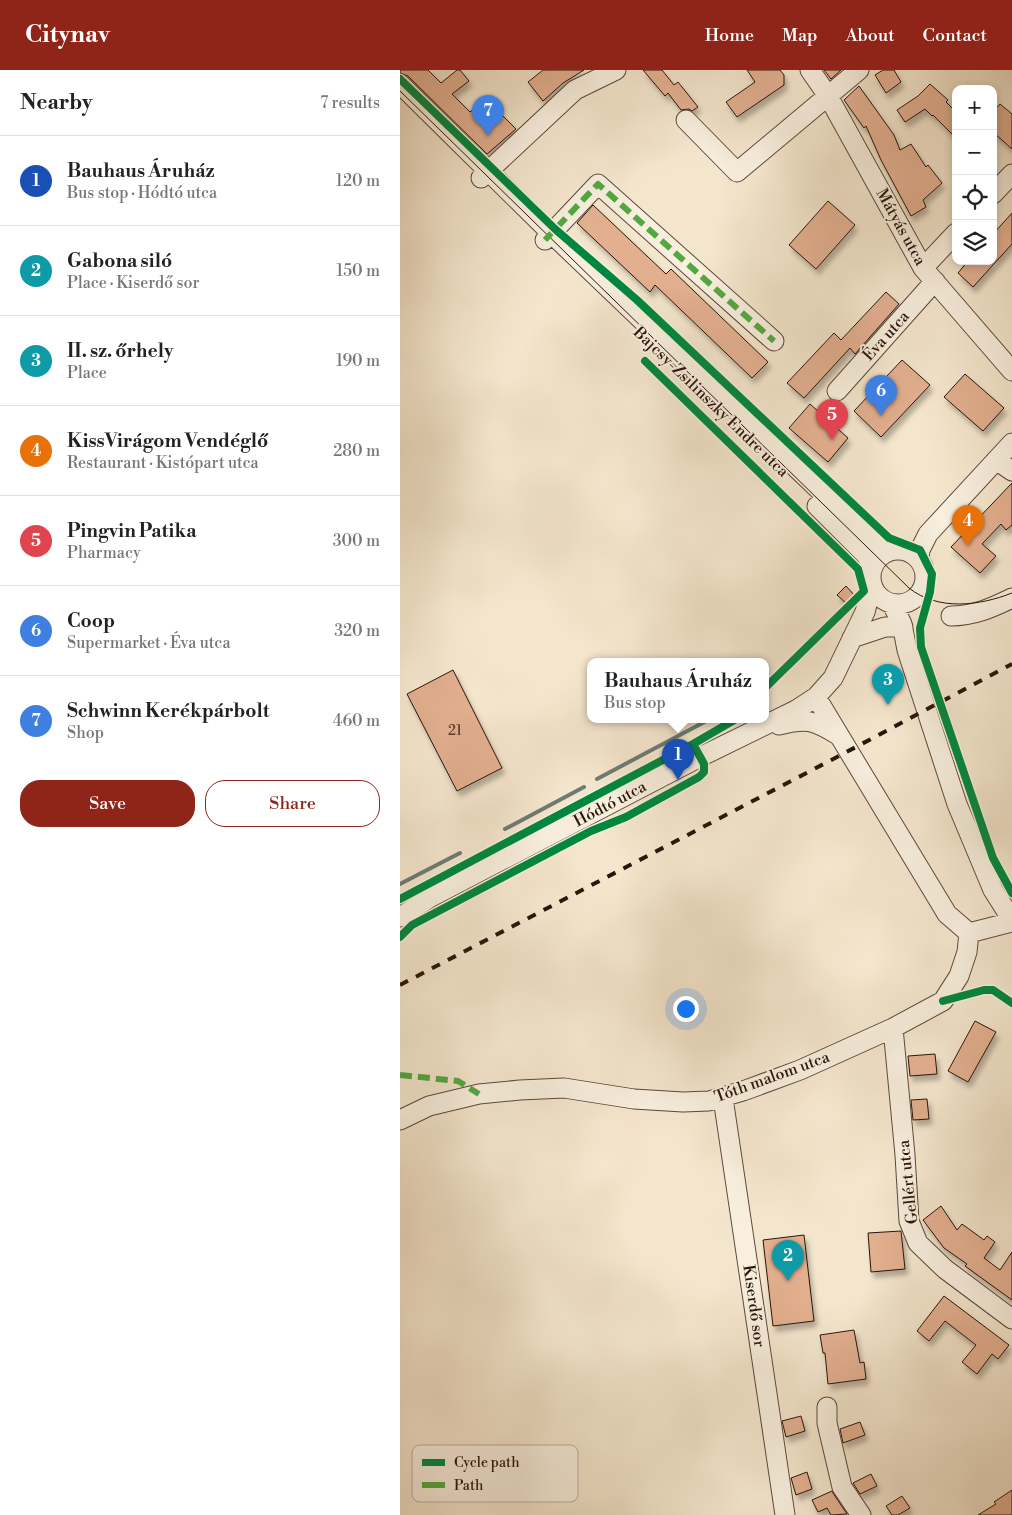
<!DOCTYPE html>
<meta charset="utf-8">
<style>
:root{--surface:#fff;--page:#f6f6f6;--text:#222;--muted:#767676;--line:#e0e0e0;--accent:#8f2418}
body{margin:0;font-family:"Libre Bodoni",serif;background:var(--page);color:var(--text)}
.controls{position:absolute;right:15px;top:15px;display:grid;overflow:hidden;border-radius:10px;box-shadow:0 2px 8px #0003}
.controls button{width:45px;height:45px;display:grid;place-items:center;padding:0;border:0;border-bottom:1px solid var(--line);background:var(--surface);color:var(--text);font:25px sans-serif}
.you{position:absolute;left:285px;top:938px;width:18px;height:18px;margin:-12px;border:4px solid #fff;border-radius:50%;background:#1a73e8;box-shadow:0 0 0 8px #1a73e833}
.badge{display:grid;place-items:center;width:32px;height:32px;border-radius:50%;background:var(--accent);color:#fff;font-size:16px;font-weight:700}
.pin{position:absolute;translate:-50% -41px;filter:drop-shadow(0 1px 2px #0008)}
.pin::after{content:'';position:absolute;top:26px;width:18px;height:15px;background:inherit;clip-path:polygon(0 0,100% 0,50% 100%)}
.popup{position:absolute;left:187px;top:588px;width:182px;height:65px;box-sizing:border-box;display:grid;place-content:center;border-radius:10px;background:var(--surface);filter:drop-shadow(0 1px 4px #0005);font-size:16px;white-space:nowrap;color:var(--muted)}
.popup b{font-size:19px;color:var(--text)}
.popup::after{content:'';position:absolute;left:50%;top:100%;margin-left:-10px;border:10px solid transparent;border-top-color:var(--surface)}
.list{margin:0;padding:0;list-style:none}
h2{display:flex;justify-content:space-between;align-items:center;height:65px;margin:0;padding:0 20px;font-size:21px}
h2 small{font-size:16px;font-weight:400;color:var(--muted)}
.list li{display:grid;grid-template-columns:32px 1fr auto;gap:15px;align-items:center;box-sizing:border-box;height:90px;padding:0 20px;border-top:1px solid var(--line)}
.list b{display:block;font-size:19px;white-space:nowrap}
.list p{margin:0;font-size:16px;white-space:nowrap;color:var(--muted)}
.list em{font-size:16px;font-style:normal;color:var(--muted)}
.actions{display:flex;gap:10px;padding:15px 20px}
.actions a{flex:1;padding:11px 0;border:1px solid var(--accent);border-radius:20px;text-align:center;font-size:18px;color:var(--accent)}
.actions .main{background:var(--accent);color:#fff}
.icon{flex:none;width:28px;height:28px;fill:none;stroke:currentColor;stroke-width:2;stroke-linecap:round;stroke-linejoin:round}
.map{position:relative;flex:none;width:612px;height:1445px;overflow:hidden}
header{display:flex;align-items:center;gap:30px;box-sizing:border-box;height:70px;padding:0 25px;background:var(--accent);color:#fff}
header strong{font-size:24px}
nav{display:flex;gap:28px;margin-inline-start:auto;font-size:18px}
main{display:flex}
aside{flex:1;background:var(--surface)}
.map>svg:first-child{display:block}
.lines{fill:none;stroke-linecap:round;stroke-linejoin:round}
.stream{stroke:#6e7b75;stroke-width:4}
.building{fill:#e2af8f;stroke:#2a140b;filter:url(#shadow)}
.minor-casing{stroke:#5c483c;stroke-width:21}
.minor{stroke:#f8efde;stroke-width:19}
.tram{stroke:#2a140b;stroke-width:1}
.rail{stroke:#2a140b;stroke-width:4;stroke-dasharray:9 9;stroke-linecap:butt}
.quiet{stroke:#53a841;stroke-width:6;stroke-dasharray:12 6;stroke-linecap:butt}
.cycleway-casing{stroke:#f8efde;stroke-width:11}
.cycleway{stroke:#00873e;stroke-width:8}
.labels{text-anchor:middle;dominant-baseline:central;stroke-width:4;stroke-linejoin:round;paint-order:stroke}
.number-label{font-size:14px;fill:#583b2c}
.street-label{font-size:16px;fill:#2a140b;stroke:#f8efde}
.key{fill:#f8efde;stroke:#baad9f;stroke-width:1}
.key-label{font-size:14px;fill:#2a140b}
</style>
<header>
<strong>Citynav</strong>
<nav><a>Home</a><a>Map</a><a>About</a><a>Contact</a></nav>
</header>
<main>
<aside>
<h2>Nearby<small>7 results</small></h2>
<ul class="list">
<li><span class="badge" style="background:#1a4fb4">1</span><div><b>Bauhaus Áruház</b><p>Bus stop · Hódtó utca</p></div><em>120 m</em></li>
<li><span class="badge" style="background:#0f9aa8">2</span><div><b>Gabona siló</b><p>Place · Kiserdő sor</p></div><em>150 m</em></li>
<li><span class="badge" style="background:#0f9aa8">3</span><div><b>II. sz. őrhely</b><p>Place</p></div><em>190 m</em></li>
<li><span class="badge" style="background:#e8710a">4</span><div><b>KissVirágom Vendéglő</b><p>Restaurant · Kistópart utca</p></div><em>280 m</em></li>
<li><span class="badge" style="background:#e0444e">5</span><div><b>Pingvin Patika</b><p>Pharmacy</p></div><em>300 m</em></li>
<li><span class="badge" style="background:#3f7fe0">6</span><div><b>Coop</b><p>Supermarket · Éva utca</p></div><em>320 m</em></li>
<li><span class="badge" style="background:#3f7fe0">7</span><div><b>Schwinn Kerékpárbolt</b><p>Shop</p></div><em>460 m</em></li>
</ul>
<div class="actions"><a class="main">Save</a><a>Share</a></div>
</aside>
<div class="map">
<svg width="612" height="1445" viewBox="0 0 612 1445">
<defs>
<filter id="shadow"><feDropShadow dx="3" dy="5.5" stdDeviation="2.5" flood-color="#0004"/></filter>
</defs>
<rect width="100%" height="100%" fill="#f4e6cd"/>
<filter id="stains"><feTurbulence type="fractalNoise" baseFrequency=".004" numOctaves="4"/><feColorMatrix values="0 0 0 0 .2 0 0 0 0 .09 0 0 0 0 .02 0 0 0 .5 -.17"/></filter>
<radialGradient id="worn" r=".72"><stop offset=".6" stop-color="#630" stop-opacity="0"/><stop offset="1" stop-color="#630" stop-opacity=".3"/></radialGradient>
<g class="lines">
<path class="stream" d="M 197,709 L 310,649
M 105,759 L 184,717
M 0,814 L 60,783"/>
</g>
<path class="building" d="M 0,0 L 28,0 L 41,13 L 57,0 L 60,0 L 69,11 L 52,24 L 70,42 L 80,34 L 97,52 L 103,46 L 116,59 L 87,84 L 8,6 L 0,3 Z
M 143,0 L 184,0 L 163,13 L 143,31 L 128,12 Z
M 243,0 L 262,0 L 274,15 L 278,12 L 298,37 L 292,41 L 289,39 L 281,40 L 268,23 L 265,26 Z
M 347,0 L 380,0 L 384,5 L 384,15 L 337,47 L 326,32 L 355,12 Z
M 424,0 L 441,0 L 431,9 Z
M 483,0 L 494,0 L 501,12 L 486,23 L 475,5 Z
M 530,14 L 548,30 L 546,32 L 556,42 L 556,68 L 533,45 L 532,46 L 525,39 L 505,52 L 497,40 L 518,26 Z
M 459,16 L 494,65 L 500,80 L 511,74 L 526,97 L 528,95 L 542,113 L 523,130 L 526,137 L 511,146 L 481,90 L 466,56 L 464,58 L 444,30 Z
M 600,34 L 612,44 L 612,79 L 593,62 L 593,42 Z
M 428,131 L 455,155 L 416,199 L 389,175 Z
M 193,135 L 266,204 L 271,199 L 368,292 L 352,308 L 255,215 L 250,222 L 177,153 Z
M 612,143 L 612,174 L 573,217 L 558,203 L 568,191 L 593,191 L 593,164 Z
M 486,222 L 499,234 L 455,284 L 450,278 L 404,328 L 387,313 L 434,263 L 441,270 Z
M 502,290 L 530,315 L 481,367 L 454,341 Z
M 565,304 L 604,338 L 583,361 L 544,327 Z
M 410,334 L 448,368 L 428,392 L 389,358 Z
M 612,413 L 612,455 L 606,460 L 601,454 L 582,474 L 596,486 L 580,503 L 551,477 Z
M 446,516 L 455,526 L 447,534 L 437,525 Z
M 53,600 L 102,698 L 57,721 L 7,624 Z
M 575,951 L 596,962 L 568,1012 L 548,1001 Z
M 535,984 L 537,1004 L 510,1006 L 508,986 Z
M 527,1029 L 529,1049 L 513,1050 L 511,1030 Z
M 541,1136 L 557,1160 L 562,1154 L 584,1170 L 587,1166 L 595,1172 L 584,1188 L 600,1200 L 612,1182 L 612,1230 L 565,1196 L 567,1194 L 544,1178 L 523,1150 Z
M 501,1161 L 505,1199 L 471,1202 L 468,1163 Z
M 404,1165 L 414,1251 L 373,1256 L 363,1170 Z
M 544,1226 L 609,1275 L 598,1289 L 592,1284 L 577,1304 L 562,1292 L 576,1275 L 545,1251 L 529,1271 L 517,1261 Z
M 454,1260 L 460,1293 L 464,1292 L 466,1309 L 428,1314 L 425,1283 L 423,1283 L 420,1265 Z
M 401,1346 L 405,1361 L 386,1367 L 382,1351 Z
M 460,1352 L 465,1365 L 443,1373 L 440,1359 Z
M 407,1402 L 412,1419 L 396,1425 L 391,1408 Z
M 471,1404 L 477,1416 L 460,1424 L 453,1413 Z
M 612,1420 L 612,1445 L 578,1445 L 596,1434 L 594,1432 Z
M 432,1421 L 433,1423 L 447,1444 L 431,1445 L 427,1438 L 418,1442 L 412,1430 Z
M 502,1426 L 510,1438 L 498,1445 L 492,1445 L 486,1436 Z"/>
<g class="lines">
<g class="minor-casing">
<path id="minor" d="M 410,0 L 428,26 L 523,198 L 612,301
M 0,14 L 151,163 L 485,483
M 286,50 L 337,102 L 459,0
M 81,108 L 175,20 L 216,0
M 593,124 L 612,104
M 145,170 L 198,114 L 374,271
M 523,198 L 556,163
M 437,321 L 535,211
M 596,390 L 612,401
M 417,436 L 466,485 L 473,497
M471 507a27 27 0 1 1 54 0a27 27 0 1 1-54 0Z
M 519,488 L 520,480 L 528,464 L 612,373
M 492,534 L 502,554 L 507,580 L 557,734 L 593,820 L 612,850
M 551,546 C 573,546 592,538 612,528
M 452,568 L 485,557 L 503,557
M 416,627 L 547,844 L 569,863
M 379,655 C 407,648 413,650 438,665
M 0,847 L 31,827 L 300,687 L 396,640 L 416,627 L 433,608 L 465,542 L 472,515
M 569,863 L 612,852
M 493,958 L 505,1085 L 509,1151 L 518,1173 L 545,1199 L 612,1249
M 323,1028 L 385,1445
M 0,1050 L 29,1036 L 79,1024 L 120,1020 L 164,1018 L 234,1029 L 283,1032 L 309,1031 L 343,1021 L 400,1000 L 493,958 L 543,931 L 559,906 L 567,882 L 569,863
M 427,1337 L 427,1353 L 442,1417 L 461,1445"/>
</g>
<use href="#minor" class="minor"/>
<path class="tram" d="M 0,21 L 509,518 C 538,541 579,536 612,523"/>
<path class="rail" d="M 0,915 L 439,686 L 612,594"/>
<path class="quiet" d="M 145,170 L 198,114 L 374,271
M 0,1005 L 58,1011 L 79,1024"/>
<g class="cycleway-casing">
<path id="cycleway" d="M 0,9 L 155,159 L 237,230 L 489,468 L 520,480 L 532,504 L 530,522 L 520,558 L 521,577 L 593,788 L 612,823
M 245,291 L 458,499 L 464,521 L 366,617
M 0,829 L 293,674 L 336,649
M 0,867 L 12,855 L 191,761 L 226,747 L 299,707 L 304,702 L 304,694 L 293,674
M 543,931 L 584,920 L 593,920 L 612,933"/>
</g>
<use href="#cycleway" class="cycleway"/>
</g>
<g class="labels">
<g class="number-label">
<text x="55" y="661">21</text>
</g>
<g class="street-label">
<text transform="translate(501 157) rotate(61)">Mátyás utca</text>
<text transform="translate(486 266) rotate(-48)">Éva utca</text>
<text transform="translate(311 332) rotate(44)">Bajcsy-Zsilinszky Endre utca</text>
<text transform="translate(210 734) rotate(-28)">Hódtó utca</text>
<text transform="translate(372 1007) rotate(-20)">Tóth malom utca</text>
<text transform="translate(508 1112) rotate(-96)">Gellért utca</text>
<text transform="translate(354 1236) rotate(82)">Kiserdő sor</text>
</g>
</g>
<rect x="12" y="1375" width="166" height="57" rx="8" class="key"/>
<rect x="22" y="1389" width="23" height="7" fill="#00873e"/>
<rect x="22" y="1412" width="23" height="6" fill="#53a841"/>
<g class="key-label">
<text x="54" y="1397">Cycle path</text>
<text x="54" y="1420">Path</text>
</g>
<rect width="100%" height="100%" filter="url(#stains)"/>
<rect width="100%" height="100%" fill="url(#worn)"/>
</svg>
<div class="controls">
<button>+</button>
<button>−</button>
<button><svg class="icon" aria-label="locate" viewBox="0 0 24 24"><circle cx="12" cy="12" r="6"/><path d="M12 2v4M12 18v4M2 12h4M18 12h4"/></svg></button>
<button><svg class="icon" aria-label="layers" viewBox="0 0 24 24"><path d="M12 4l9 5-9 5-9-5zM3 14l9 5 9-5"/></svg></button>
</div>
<div class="you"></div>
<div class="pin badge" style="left:278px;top:710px;background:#1a4fb4">1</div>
<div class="popup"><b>Bauhaus Áruház</b>Bus stop</div>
<div class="pin badge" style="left:388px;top:1211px;background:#0f9aa8">2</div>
<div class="pin badge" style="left:488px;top:635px;background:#0f9aa8">3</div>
<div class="pin badge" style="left:568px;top:476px;background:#e8710a">4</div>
<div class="pin badge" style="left:432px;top:370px;background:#e0444e">5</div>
<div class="pin badge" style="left:481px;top:346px;background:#3f7fe0">6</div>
<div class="pin badge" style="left:88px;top:66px;background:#3f7fe0">7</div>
</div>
</main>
